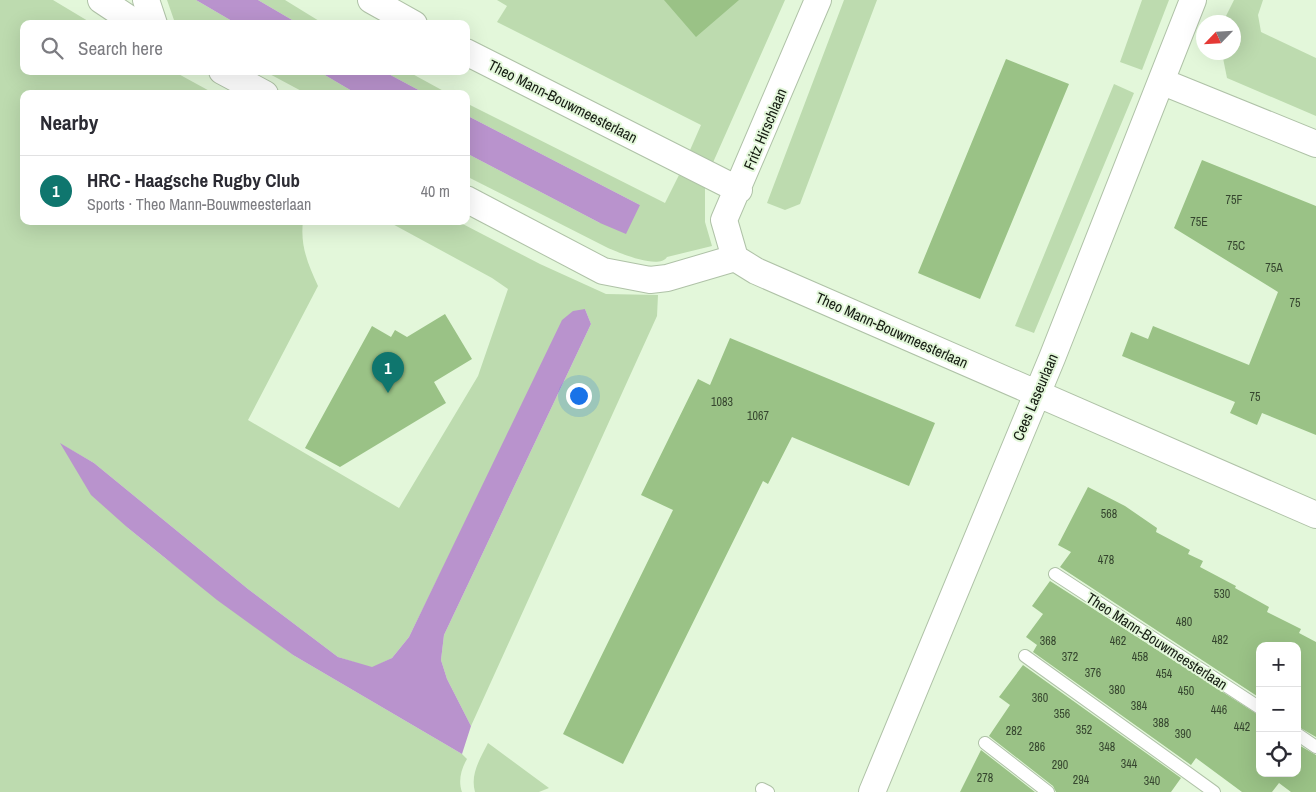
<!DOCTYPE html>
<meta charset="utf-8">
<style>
:root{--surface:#fff;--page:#f2f2f3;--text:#2b2b33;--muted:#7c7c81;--line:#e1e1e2;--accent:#0f766e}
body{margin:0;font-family:"Archivo Narrow",sans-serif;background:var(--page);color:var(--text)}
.controls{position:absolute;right:15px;bottom:15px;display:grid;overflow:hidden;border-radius:10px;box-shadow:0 5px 20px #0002}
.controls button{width:45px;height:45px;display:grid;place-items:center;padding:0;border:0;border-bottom:1px solid var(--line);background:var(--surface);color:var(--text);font:25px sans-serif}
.compass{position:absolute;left:1196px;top:15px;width:45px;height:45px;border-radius:50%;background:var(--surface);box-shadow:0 5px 20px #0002;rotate:245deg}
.you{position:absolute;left:578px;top:395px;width:18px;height:18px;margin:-12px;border:4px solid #fff;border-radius:50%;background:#1a73e8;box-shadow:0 0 0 8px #1a73e833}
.badge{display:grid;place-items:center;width:32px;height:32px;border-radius:50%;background:var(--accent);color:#fff;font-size:16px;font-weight:700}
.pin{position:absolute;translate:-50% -41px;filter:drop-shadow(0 1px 2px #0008)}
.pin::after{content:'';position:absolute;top:26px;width:18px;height:15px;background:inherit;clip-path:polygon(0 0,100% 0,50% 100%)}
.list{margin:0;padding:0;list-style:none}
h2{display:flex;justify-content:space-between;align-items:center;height:65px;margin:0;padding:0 20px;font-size:21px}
h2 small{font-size:16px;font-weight:400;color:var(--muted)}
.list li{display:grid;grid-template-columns:32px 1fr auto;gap:15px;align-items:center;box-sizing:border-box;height:70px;padding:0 20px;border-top:1px solid var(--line)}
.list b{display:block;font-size:19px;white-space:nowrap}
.list p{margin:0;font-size:16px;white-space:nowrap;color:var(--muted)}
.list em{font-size:16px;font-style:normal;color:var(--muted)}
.icon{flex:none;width:28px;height:28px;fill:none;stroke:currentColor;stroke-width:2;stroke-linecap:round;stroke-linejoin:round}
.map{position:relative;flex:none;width:1316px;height:792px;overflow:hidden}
.search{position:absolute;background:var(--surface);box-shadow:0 5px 20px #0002;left:20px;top:20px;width:450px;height:55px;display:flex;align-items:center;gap:12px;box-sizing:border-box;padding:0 18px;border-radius:10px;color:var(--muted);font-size:19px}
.panel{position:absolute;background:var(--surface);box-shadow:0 5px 20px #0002;left:20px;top:90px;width:450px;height:135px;border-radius:10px}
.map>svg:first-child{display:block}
.green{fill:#bddbaf}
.water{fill:#b993cd}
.building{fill:#9ac286}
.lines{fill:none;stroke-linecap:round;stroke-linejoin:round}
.service-casing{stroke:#afc2a7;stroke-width:14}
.minor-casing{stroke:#afc2a7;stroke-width:28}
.service{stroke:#fff;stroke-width:12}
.minor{stroke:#fff;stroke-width:26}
.labels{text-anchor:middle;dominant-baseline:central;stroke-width:4;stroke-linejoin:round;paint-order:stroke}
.number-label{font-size:12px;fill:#36462f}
.street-label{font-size:15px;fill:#151c12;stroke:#e3f7da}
</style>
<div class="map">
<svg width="1316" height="792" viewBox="0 0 1316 792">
<rect width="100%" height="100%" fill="#e3f7da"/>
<path class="green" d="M 0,0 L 53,0 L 93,24 L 24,24 L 24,71 L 173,71 L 215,94 L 24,94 L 24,221 L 303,221 C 300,246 308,264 318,286 L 248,420 L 399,508 L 478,376 L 508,289 L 492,278 L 387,221 L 457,221 L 540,264 L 606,294 L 658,295 L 657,316 L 471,726 L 447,679 L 441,660 L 444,635 L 591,324 L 585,309 L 510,431 L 409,637 L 392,658 L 372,668 L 338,657 L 248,589 L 94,463 L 61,444 L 128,528 L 165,558 L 293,655 L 462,754 L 467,759 C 461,769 458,781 462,792 L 0,792 Z
M 167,0 L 196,0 L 237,24 L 178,24 L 174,20 Z
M 258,0 L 285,0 L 324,24 L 299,24 Z
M 497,0 L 785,0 L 711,167 L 687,157 L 701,125 L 497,22 L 507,6 Z
M 844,0 L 877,0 L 800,204 L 785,210 L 767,203 Z
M 1142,0 L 1169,0 L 1142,70 L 1120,62 Z
M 1234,0 L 1263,0 L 1258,15 L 1261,32 L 1316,58 L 1316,116 L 1227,78 L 1222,53 L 1234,52 L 1234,22 L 1223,22 Z
M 264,71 L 318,71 L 357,94 L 307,94 Z
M 383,71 L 407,71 L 449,94 L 426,94 Z
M 1114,84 L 1134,93 L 1034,333 L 1015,326 Z
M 466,103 L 665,203 L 679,175 L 705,187 L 705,222 L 712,246 L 667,257 C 659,270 620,253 608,248 L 466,176 L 466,153 L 600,223 L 640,205 L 466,115 Z
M 488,743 L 549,788 L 539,792 L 475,792 C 470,774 480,759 488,743 Z"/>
<path class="water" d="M 196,0 L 258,0 L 299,24 L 237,24 Z
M 318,71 L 383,71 L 426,94 L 357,94 Z
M 466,115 L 640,205 L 626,234 L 600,223 L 466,153 Z
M 585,309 L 591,324 L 444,635 L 441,660 L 447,679 L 471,726 L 462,754 L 293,655 L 217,600 L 128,528 L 91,495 L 60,443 L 94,463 L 248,589 L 338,657 L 372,667 L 392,658 L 409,637 L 562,320 L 573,311 Z"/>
<path class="building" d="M 664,0 L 739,0 L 696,37 Z
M 1006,59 L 1069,84 L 980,299 L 918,273 Z
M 1202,160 L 1316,206 L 1316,435 L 1262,413 L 1257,425 L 1230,413 L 1235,402 L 1122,356 L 1131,332 L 1148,339 L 1153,326 L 1249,365 L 1278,292 L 1174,228 Z
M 445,314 L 472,359 L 434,382 L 446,403 L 340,467 L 305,448 L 372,326 L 391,337 L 395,330 L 407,337 Z
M 730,338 L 935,423 L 909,486 L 792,437 L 768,484 L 763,481 L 623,764 L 563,734 L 673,510 L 641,495 L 698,379 L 710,385 Z
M 1088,487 L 1125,506 L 1157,528 L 1156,532 L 1190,550 L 1188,554 L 1203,561 L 1200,567 L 1236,586 L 1235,588 L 1269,607 L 1267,612 L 1301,629 L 1299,633 L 1316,642 L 1316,737 L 1297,726 L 1297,646 L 1260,646 L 1260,698 L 1060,567 L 1071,552 L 1058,545 Z
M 1050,581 L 1260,716 L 1260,773 L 1297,773 L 1297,744 L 1316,755 L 1316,792 L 1291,792 L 1279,783 L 1272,792 L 1242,792 L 1196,758 L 1191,765 L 1033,652 L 1037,645 L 1026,637 L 1043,614 L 1032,606 Z
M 1023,665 L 1181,778 L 1171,792 L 1056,792 L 1053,786 L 989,736 L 1010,705 L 999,697 Z
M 981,750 L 1035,792 L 960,792 Z"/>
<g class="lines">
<g class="service-casing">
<path id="service" d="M 1055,574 L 1260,708
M 1025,656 L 1214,792
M 1297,734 L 1316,747
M 985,743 L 1048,792
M 762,789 L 768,792"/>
</g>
<g class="minor-casing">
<path id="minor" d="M 101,0 L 137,24
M 146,0 L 154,24
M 371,0 L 414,24
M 466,52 L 739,190
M 222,71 L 265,94
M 1163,82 L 1316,144
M 466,199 L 603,271 L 650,280 L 667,278 L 735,258 L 756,271 L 1316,515
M 735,258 L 724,220 L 818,0
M 872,792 L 1052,358 L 1193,0"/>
</g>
<use href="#service" class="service"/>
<use href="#minor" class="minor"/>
</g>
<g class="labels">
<g class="number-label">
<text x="1234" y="200">75F</text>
<text x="1199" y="222">75E</text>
<text x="1236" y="246">75C</text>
<text x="1274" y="268">75A</text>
<text x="1295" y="303">75</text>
<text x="1255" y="397">75</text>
<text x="722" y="402">1083</text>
<text x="758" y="416">1067</text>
<text x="1109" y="514">568</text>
<text x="1106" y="560">478</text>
<text x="1222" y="594">530</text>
<text x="1184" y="622">480</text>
<text x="1220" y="640">482</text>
<text x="1048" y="641">368</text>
<text x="1118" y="641">462</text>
<text x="1070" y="657">372</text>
<text x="1140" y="657">458</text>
<text x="1093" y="673">376</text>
<text x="1164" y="674">454</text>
<text x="1117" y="690">380</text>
<text x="1186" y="691">450</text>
<text x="1040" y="698">360</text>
<text x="1139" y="706">384</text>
<text x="1219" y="710">446</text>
<text x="1062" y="714">356</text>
<text x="1161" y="723">388</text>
<text x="1242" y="727">442</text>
<text x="1084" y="730">352</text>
<text x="1014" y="731">282</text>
<text x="1183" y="734">390</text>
<text x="1037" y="747">286</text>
<text x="1107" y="747">348</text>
<text x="1129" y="764">344</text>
<text x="1060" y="765">290</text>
<text x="985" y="778">278</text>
<text x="1081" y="780">294</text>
<text x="1152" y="781">340</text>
</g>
<g class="street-label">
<text transform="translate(563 101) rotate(27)">Theo Mann-Bouwmeesterlaan</text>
<text transform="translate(765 129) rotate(-67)">Fritz Hirschlaan</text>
<text transform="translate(892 330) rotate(24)">Theo Mann-Bouwmeesterlaan</text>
<text transform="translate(1035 397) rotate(-67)">Cees Laseurlaan</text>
<text transform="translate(1157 641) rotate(33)">Theo Mann-Bouwmeesterlaan</text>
</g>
</g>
</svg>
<div class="controls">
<button>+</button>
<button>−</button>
<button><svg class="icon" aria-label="locate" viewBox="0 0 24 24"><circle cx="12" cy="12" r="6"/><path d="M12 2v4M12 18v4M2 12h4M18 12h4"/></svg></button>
</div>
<svg class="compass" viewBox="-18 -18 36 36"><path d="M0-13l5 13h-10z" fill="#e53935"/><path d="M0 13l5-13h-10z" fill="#7c7c81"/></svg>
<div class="you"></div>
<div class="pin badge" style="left:388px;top:393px">1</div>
<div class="search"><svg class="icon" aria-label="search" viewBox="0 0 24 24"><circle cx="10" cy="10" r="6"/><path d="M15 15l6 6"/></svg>Search here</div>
<section class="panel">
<h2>Nearby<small></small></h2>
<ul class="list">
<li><span class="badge">1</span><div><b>HRC - Haagsche Rugby Club</b><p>Sports · Theo Mann-Bouwmeesterlaan</p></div><em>40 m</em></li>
</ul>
</section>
</div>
